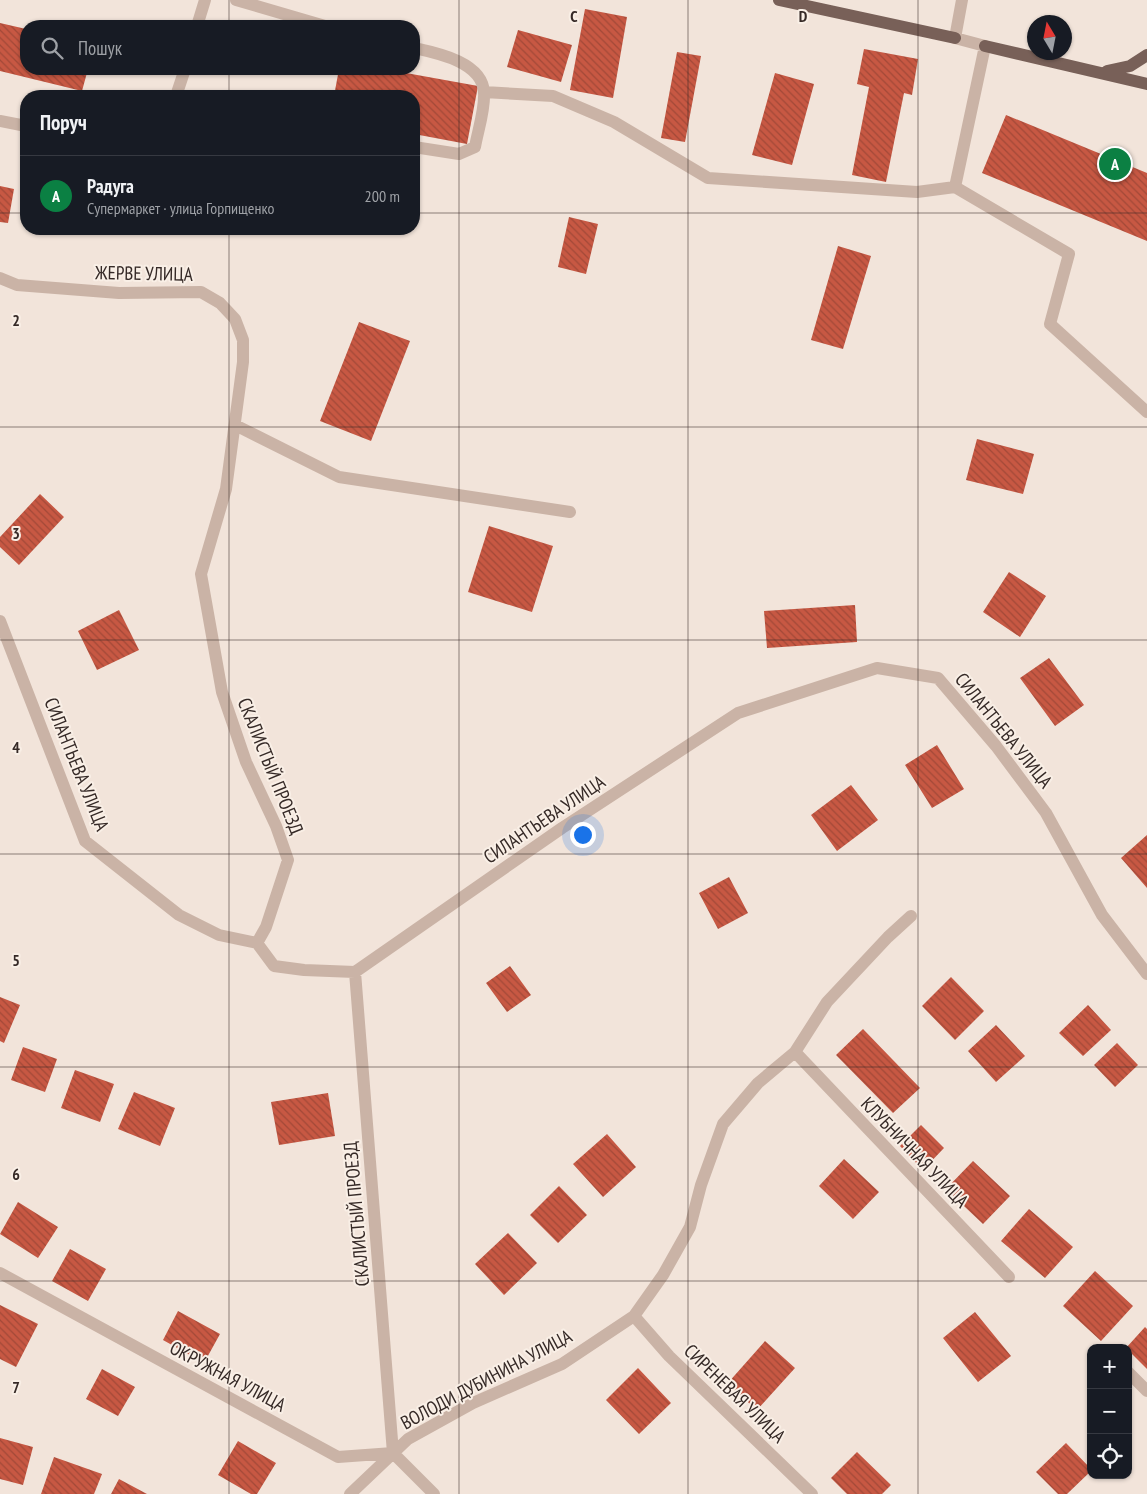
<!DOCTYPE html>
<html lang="uk">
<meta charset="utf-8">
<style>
:root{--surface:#171b24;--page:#242831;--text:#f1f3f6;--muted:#9ea1a6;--line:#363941;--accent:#0b8043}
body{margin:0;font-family:"PT Sans Narrow",sans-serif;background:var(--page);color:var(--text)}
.controls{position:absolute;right:15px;bottom:15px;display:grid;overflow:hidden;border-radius:10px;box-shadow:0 1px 4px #0004}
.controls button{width:45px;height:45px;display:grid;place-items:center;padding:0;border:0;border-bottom:1px solid var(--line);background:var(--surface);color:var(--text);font:25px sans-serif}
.compass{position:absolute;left:1027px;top:15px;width:45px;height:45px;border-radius:50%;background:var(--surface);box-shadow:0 1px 4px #0004;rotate:350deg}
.you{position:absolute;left:582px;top:834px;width:18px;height:18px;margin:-12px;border:4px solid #fff;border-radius:50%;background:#1a73e8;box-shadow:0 0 0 8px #1a73e833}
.badge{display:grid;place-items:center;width:32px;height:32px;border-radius:50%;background:var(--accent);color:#fff;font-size:16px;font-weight:700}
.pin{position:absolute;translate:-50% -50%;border:2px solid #fff;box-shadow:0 1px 5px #0006}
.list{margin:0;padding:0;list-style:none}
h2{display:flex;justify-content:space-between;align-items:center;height:65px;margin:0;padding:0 20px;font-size:21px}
h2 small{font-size:16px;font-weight:400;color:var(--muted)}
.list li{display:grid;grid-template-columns:32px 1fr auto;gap:15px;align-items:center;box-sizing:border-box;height:80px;padding:0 20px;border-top:1px solid var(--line)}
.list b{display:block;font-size:19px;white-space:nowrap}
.list p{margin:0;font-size:16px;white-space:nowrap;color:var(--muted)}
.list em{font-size:16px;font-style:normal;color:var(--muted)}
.icon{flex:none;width:28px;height:28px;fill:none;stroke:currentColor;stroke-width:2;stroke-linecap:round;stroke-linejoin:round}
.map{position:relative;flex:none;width:1147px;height:1494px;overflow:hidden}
.search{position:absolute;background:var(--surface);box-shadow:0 1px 4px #0004;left:20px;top:20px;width:400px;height:55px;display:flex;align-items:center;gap:12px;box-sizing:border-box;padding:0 18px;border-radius:20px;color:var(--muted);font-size:19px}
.panel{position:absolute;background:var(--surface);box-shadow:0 1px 4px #0004;left:20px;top:90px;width:400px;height:145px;border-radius:20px}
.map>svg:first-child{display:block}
.building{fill:url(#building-back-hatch)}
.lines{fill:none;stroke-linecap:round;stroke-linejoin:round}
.minor{stroke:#cab3a6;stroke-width:12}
.major{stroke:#786058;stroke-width:12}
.grid{fill:none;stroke:#362a27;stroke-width:1;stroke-opacity:0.55}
.labels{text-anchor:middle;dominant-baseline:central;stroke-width:4;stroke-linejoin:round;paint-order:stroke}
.street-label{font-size:19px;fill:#362a27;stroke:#f9efe6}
.grid-label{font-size:16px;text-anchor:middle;font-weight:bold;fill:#362a27;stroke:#f9efe6;stroke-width:4;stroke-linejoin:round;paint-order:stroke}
</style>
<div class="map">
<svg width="1147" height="1494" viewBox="0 0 1147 1494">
<defs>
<pattern id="building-back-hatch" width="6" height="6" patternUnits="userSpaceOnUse" patternTransform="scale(1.25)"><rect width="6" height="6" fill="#c75843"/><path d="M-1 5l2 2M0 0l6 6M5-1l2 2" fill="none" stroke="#a24938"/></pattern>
</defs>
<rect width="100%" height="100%" fill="#f2e4da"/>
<path class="building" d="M 585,9 L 627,17 L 613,98 L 570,90 Z
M 0,23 L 26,29 L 26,69 L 88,69 L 82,91 L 0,71 Z
M 518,30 L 572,45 L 561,82 L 507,67 Z
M 864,49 L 918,59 L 912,95 L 904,93 L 886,182 L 852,175 L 869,87 L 857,84 Z
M 677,52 L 701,56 L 685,142 L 661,138 Z
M 339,69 L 384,69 L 478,86 L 467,144 L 414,134 L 414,96 L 334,96 Z
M 775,73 L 814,84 L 792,165 L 752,155 Z
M 1006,115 L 1147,173 L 1147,241 L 982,173 Z
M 0,186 L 14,189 L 8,223 L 0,222 Z
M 569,217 L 598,224 L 586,274 L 558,267 Z
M 838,246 L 871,256 L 843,349 L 811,340 Z
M 359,322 L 410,341 L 371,441 L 320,421 Z
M 977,439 L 1034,454 L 1023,494 L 966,480 Z
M 40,494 L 64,517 L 19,565 L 0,547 L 0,537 Z
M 489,526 L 553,546 L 532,612 L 468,592 Z
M 1009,572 L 1046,596 L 1020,637 L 983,612 Z
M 855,605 L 857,642 L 767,648 L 764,611 Z
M 119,610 L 139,650 L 97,670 L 78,631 Z
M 1049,658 L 1084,705 L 1055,726 L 1020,678 Z
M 937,745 L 964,789 L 932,808 L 905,765 Z
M 851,785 L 878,820 L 837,851 L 811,815 Z
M 1147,835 L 1147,888 L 1121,858 Z
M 729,877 L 748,913 L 718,929 L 699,893 Z
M 510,966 L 531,995 L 507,1012 L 486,983 Z
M 951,977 L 984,1011 L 955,1040 L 922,1006 Z
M 0,997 L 20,1005 L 4,1043 L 0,1041 Z
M 1088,1005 L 1111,1030 L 1083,1056 L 1059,1033 Z
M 996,1025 L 1025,1056 L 996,1082 L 968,1051 Z
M 863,1029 L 920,1088 L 893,1113 L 836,1055 Z
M 1117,1043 L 1138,1065 L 1115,1087 L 1094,1065 Z
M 23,1047 L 57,1059 L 45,1092 L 11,1080 Z
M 75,1070 L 114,1084 L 100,1122 L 61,1108 Z
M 134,1092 L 175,1108 L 160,1146 L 118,1129 Z
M 328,1093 L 335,1136 L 279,1145 L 271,1102 Z
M 921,1125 L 944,1148 L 923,1170 L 900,1146 Z
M 607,1134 L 636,1167 L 603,1197 L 573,1164 Z
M 844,1159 L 879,1192 L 853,1219 L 819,1186 Z
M 973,1161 L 1010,1196 L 983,1224 L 946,1189 Z
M 559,1186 L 587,1215 L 558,1243 L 530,1215 Z
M 18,1202 L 58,1227 L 38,1258 L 0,1234 Z
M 1029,1209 L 1073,1247 L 1045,1278 L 1001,1241 Z
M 508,1233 L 537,1263 L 504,1295 L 475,1264 Z
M 70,1249 L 106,1269 L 88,1301 L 52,1281 Z
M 1095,1271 L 1133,1306 L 1101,1341 L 1063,1306 Z
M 0,1305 L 38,1324 L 16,1367 L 0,1359 Z
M 178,1311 L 220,1334 L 204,1363 L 163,1340 Z
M 975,1312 L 1011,1356 L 978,1382 L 943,1338 Z
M 1145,1327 L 1147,1329 L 1147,1369 L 1126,1348 Z
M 765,1341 L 795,1368 L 757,1410 L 727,1384 Z
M 638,1368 L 671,1403 L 639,1434 L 606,1400 Z
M 102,1369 L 135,1387 L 118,1416 L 86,1399 Z
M 0,1438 L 33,1447 L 23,1485 L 0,1479 Z
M 238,1441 L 276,1463 L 257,1494 L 251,1494 L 218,1475 Z
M 1066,1443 L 1091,1469 L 1091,1471 L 1067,1494 L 1058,1494 L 1036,1472 Z
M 857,1452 L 891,1485 L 882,1494 L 847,1494 L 831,1478 Z
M 54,1457 L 102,1474 L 94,1494 L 41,1494 Z
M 119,1479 L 147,1494 L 111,1494 Z"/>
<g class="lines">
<path class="minor" d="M 236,0 L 325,26
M 962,0 L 955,38 L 985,46 L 955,187 L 1069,254 L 1050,324 L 1147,412
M 197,26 L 205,0
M 414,48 C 437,53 483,62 484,93 C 485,110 478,130 475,147 L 459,154 L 414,147
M 484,92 L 553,96 L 614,122 L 708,178 L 917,192 L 955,187
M 176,96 L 185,69
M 0,121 L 26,126
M 0,278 L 17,285 L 119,293 L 201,292 L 220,303 L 235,319 L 243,340 L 243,362 L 226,489 L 201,574 L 222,692 L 246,762 L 276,826 L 288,860 L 266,927 L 257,943
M 235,425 L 339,477 L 570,512
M 0,621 L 85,841 L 179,915 L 219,935 L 257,943 L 274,966 L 304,970 L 355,972 L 562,828 L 738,713 L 877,668 L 938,678 L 996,746 L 1046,813 L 1102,915 L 1147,974
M 355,972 L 393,1453
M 795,1052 L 1009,1277
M 0,1273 L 338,1457 L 393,1453 L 434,1494
M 634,1316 L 669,1356 L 812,1494
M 1128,1372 L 1147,1391
M 350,1494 L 408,1439 L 473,1403 L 562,1364 L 634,1316 L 663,1275 L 690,1227 L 701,1185 L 723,1124 L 758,1083 L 795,1052 L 827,1002 L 888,937 L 911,916"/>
<path class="major" d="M 779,0 L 955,38
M 985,46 L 1147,84
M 1107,71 L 1130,66 L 1147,55"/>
</g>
<path class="grid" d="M 229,0 L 229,26M 459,0 L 459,1494M 688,0 L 688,1494M 918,0 L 918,1494M 229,69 L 229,96M 0,213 L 26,213M 414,213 L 1147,213M 229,229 L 229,1494M 0,427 L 1147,427M 0,640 L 1147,640M 0,854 L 1147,854M 0,1067 L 1147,1067M 0,1281 L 1147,1281"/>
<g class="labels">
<g class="street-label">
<text transform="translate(144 273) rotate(1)">ЖЕРВЕ УЛИЦА</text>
<text transform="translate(1004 730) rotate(51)">СИЛАНТЬЕВА УЛИЦА</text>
<text transform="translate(77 764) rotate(68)">СИЛАНТЬЕВА УЛИЦА</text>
<text transform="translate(271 766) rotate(68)">СКАЛИСТЫЙ ПРОЕЗД</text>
<text transform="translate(544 819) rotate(-34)">СИЛАНТЬЕВА УЛИЦА</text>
<text transform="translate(915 1152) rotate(46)">КЛУБНИЧНАЯ УЛИЦА</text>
<text transform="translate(356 1214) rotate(-95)">СКАЛИСТЫЙ ПРОЕЗД</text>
<text transform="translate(228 1376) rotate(28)">ОКРУЖНАЯ УЛИЦА</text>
<text transform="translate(486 1379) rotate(-28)">ВОЛОДИ ДУБИНИНА УЛИЦА</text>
<text transform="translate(735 1393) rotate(44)">СИРЕНЕВАЯ УЛИЦА</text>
</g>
</g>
<g class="grid-label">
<text x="574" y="22">C</text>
<text x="803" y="22">D</text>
<text x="16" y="326">2</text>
<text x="16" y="539">3</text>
<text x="16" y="753">4</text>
<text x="16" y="966">5</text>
<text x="16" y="1180">6</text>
<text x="16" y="1393">7</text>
</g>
</svg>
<div class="controls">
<button>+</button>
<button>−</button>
<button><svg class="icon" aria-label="locate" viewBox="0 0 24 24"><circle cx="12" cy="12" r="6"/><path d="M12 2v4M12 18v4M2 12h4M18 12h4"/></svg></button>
</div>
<svg class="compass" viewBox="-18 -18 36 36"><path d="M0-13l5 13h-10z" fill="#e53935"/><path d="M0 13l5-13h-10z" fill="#9ea1a6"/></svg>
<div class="you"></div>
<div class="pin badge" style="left:1115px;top:164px">A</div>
<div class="search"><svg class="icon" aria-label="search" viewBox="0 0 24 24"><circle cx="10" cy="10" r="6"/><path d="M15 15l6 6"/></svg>Пошук</div>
<section class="panel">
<h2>Поруч<small></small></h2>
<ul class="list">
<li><span class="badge">A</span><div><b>Радуга</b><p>Супермаркет · улица Горпищенко</p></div><em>200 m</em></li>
</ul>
</section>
</div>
